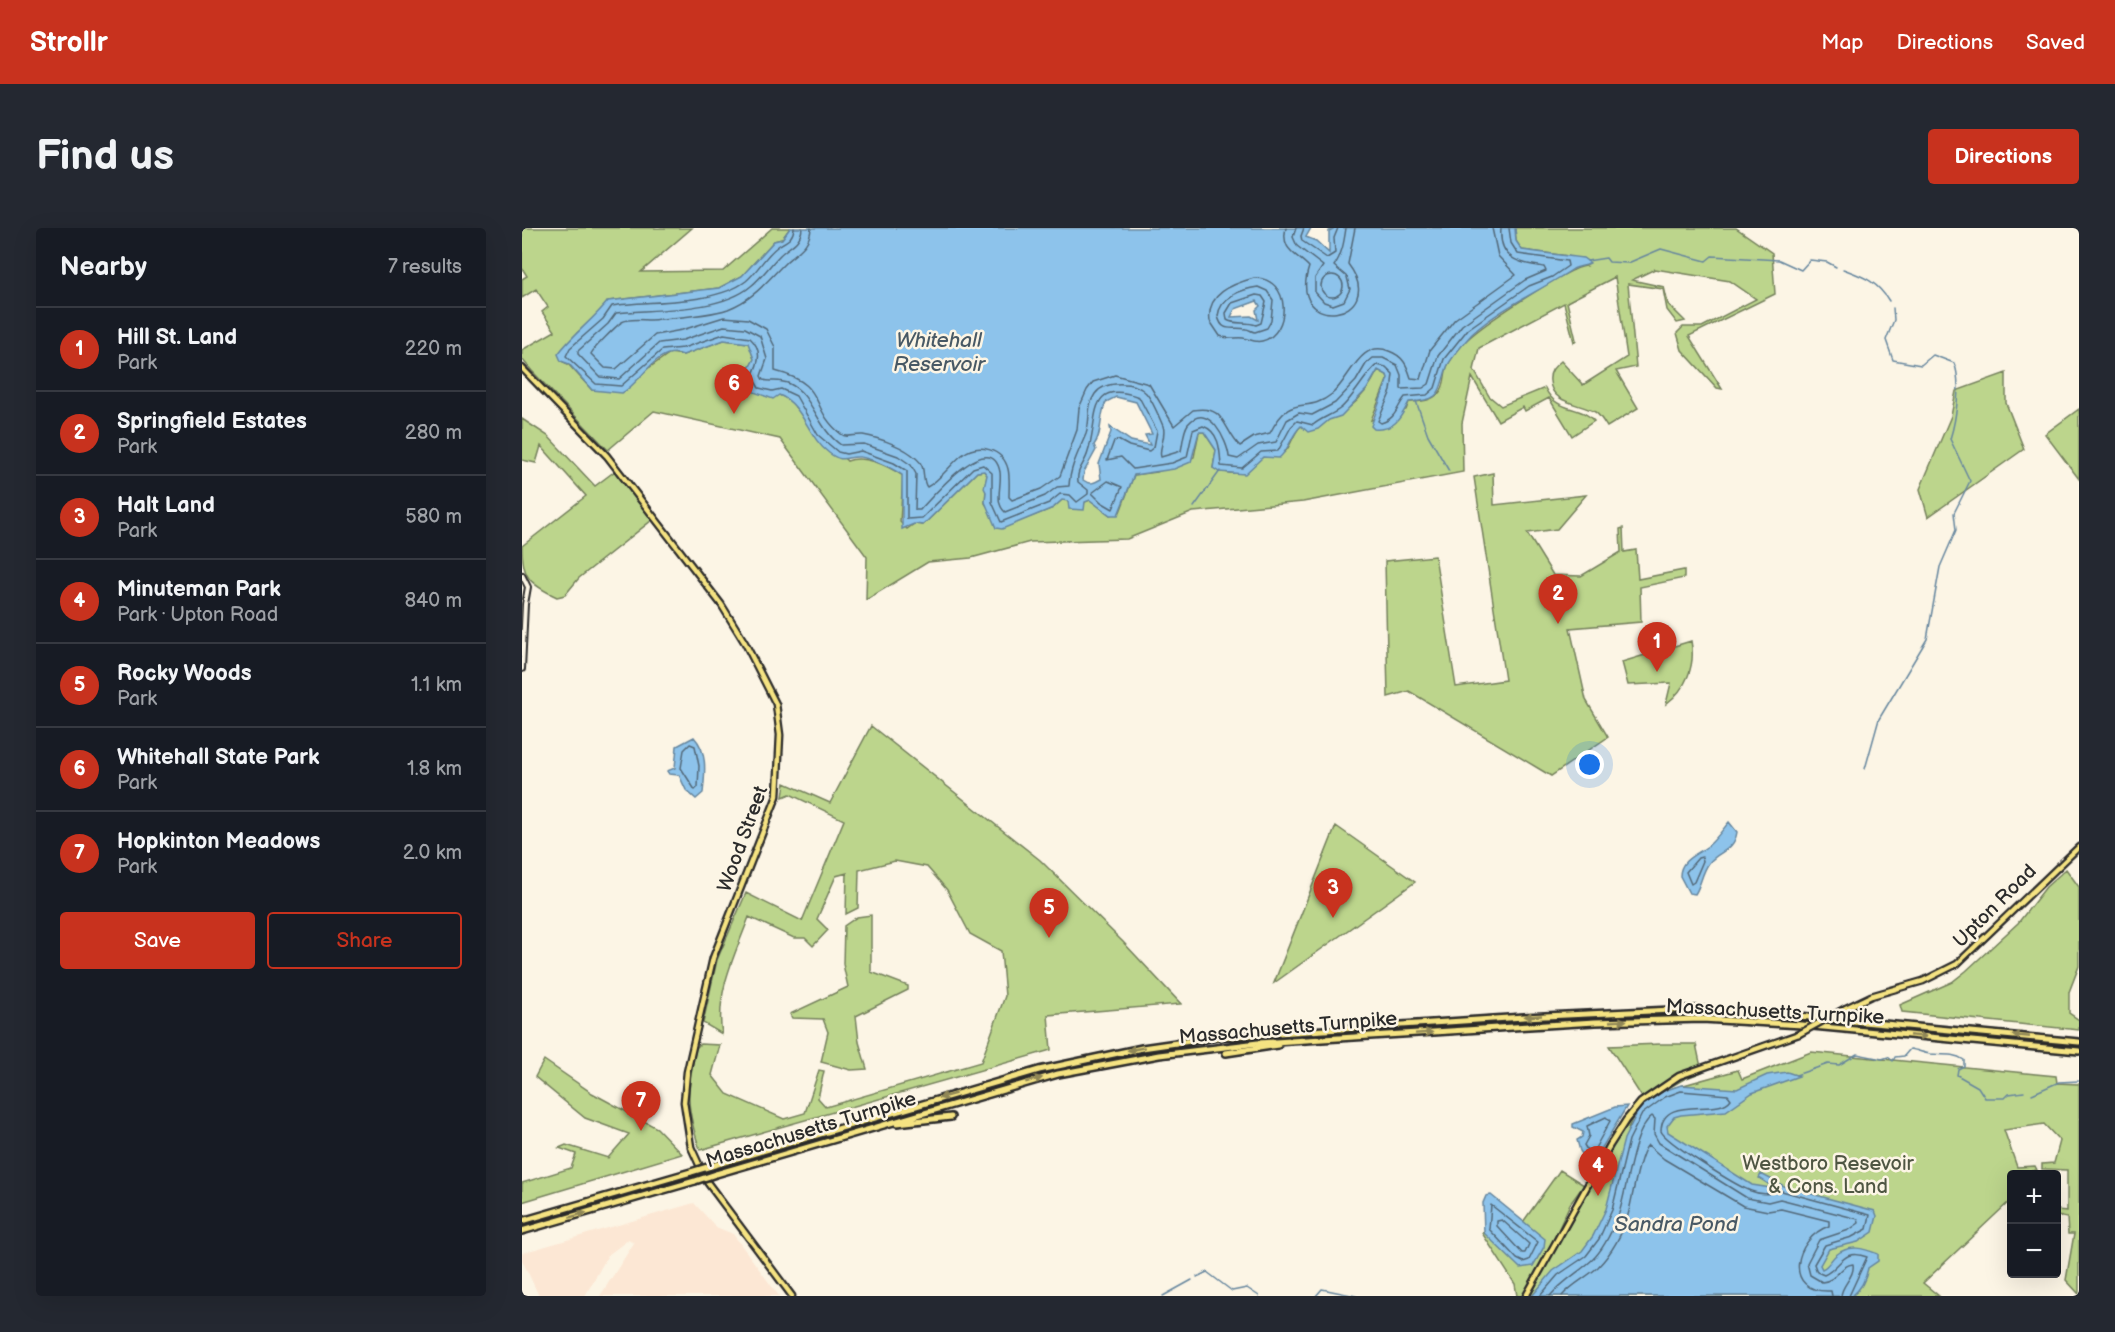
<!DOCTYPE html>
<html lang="en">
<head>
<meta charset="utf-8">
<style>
	body { margin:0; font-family:"Balsamiq Sans",sans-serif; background:#242831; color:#f1f3f6 }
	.controls { position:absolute; right:18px; bottom:18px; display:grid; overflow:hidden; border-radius:6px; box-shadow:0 6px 24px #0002 }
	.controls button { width:54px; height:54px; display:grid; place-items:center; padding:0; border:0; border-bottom:2px solid #363941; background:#171b24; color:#f1f3f6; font:30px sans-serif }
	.you { position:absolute; left:1068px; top:537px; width:21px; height:21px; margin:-15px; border:4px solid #fff; border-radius:50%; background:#1a73e8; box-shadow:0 0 0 9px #1a73e833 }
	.badge { display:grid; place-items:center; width:39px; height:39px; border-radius:50%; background:#c8321e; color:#fff; font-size:20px; font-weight:700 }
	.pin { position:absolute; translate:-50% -50px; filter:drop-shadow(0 2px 3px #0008) }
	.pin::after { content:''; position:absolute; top:32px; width:21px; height:18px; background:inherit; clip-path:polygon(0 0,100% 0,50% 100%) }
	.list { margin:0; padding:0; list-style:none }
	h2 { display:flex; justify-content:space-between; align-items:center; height:78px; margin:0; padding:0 24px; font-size:26px }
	h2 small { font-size:20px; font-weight:400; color:#9ea1a6 }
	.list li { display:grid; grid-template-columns:39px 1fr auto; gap:18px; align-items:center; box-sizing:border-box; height:84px; padding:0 24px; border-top:2px solid #363941 }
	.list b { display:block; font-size:22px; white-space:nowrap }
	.list p { margin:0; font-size:20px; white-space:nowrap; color:#9ea1a6 }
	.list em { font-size:20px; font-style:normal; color:#9ea1a6 }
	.actions { display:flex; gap:12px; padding:18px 24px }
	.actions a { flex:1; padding:14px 0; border:2px solid #c8321e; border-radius:6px; text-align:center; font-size:21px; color:#c8321e }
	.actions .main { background:#c8321e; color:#fff }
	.map { position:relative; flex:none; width:1557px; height:1068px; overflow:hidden; border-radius:6px }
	header { display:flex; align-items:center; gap:36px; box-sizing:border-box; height:84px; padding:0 30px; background:#c8321e; color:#fff }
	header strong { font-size:28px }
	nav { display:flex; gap:33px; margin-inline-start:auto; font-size:21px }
	.intro { display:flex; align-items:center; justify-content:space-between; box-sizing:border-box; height:144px; padding:0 36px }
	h1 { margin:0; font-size:42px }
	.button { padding:15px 27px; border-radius:6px; background:#c8321e; color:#fff; font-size:21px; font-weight:700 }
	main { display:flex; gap:36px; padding:0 36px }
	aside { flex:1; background:#171b24; border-radius:6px; box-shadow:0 6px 24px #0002 }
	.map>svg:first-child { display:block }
</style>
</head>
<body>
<header>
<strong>Strollr</strong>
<nav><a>Map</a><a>Directions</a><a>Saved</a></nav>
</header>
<div class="intro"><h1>Find us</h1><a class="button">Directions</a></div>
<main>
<aside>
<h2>Nearby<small>7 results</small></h2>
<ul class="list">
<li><span class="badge">1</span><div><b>Hill St. Land</b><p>Park</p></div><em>220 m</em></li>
<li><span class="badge">2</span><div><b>Springfield Estates</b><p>Park</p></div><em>280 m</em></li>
<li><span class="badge">3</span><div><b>Halt Land</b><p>Park</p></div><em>580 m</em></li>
<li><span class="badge">4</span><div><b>Minuteman Park</b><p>Park · Upton Road</p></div><em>840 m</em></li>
<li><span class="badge">5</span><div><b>Rocky Woods</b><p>Park</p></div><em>1.1 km</em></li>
<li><span class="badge">6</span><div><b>Whitehall State Park</b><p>Park</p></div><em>1.8 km</em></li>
<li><span class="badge">7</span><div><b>Hopkinton Meadows</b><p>Park</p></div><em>2.0 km</em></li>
</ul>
<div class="actions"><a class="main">Save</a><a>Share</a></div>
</aside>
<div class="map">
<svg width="1557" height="1068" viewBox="0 0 1557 1068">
	<rect width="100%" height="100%" fill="#fcf5e5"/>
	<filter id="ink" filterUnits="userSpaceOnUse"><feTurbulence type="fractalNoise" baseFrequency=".0167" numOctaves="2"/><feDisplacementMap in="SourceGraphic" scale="12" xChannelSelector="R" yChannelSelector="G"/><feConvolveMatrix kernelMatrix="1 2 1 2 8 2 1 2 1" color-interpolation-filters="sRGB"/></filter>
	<g filter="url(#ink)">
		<path fill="#fce7d4" d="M172 975 194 999 211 1006 257 1068H78L112 1015 106 1012 86 1027 63 1068H17L0 1032V1025Z"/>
		<path fill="#bcd58c" stroke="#74805c" stroke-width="1.5" d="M0 0H170L119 44 201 43 250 0H268L260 11 252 13 220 48 197 60 86 73 77 87 55 105 39 133 46 136 70 162 128 139 148 125 161 127 202 112 227 115 232 131 227 141 243 166 257 167 271 173 273 179 325 233C342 226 366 238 381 248L378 294 385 301 392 296 401 297 455 244 462 243 465 247 463 275 480 300 531 280 540 272 563 274 568 272 588 287 598 284 612 247 635 244 672 229 677 204H682L694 222 691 240C717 251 721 244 741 229 747 228 751 230 756 228 770 223 769 207 779 198L784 200C818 190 840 176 856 142L865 147 866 150 849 192 884 182 887 174C899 173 908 174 917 165 924 158 922 147 925 139 928 132 936 122 941 116 954 100 1047 39 1064 38L1046 28 1000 22 994 13 993 0H1214L1250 25 1253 66 1167 108 1200 161 1195 160 1160 122 1155 105 1161 99H1180L1234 71 1208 53 1133 41 1110 52 1142 59 1146 76 1163 93 1155 95 1145 82 1141 61 1106 56 1114 139 1094 143 1116 180 1085 199C1081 193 1078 187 1073 184 1058 175 1029 176 1028 153 1027 143 1032 139 1039 133L1061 157 1105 129 1093 49 1045 74 1054 112 1052 114 1042 75 957 120 952 142 967 168 979 178 1023 160C1035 186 1058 176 1072 193L1050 208 1027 170 1003 183 1001 179 976 193 950 149 940 195 941 244 781 274 671 284 605 311 508 314 449 330 406 334 344 372 345 329 258 211 132 183 86 222 10 143 0 131V122L33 103 20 84 26 79 14 61 0 70V51L5 48 0 40Z
			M1484 145V175L1502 221 1406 289 1398 261 1429 188 1434 163Z
			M1557 181V251L1523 206Z
			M0 191 26 208 73 258 93 243 130 292 57 350 43 367 35 369C7 356 0 349 0 318L64 268 19 218 14 235 0 232Z
			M971 245 972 277 1064 267 1035 301 1005 305 1031 347 1059 348 1099 324 1098 301 1101 300 1102 324 1114 322 1116 351 1162 342V350L1118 359 1119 394 1048 400 1064 472 1086 509 1029 548 887 463 866 469 863 333 913 328 934 459 983 452 952 249Z
			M1169 413C1174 438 1164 461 1144 476L1149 455 1106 457 1100 434Z
			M349 498 518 632 601 714 659 776 526 787 529 822 178 922C164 879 164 865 174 820L178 816 198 817 190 847 205 866 262 891 283 885 297 842 302 843 296 870 304 879 459 834 483 768 479 723 448 706 425 662 405 639 373 633 337 642 336 680 324 686 325 645 314 648 295 691 306 702 291 718 283 710H272L227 689C213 727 193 765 200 806L181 795 195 732 224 665 280 693 322 592 268 566 261 569 263 555 308 575Z
			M814 598 893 654 752 755Z
			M1544 641 1557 659V738L1547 764V785L1557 792V802L1380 784 1378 777 1430 754 1444 743 1496 695 1524 659Z
			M349 687V744L386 758V762L334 788 337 814 345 841 329 842 299 834 306 804 301 791 270 790 268 786 326 759 321 736 322 698 335 689Z
			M1139 816H1174L1180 844 1162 851 1123 874 1087 818Z
			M1289 824 1534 848 1535 855 1557 856V1066L1544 1052 1552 1006H1546L1545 990 1535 988V982L1545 983V942L1520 941V936L1532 935 1538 913 1522 896 1482 902 1495 939 1513 938 1515 942 1490 946 1489 972 1401 1055 1417 1068H995L993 1056 960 1005 1001 994 1038 942 1062 957 1048 976 1007 1066 1051 991 1094 913 1113 886 1106 900 1151 860 1216 842 1220 851Z
			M22 832 70 865 135 900 160 926 0 974V955L49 940 54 926 37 920 44 917 86 930 107 906 63 890 13 849Z"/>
		<path fill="#8dc3eb" stroke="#66869e" stroke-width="1.5" fill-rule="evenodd" d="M268 0H789L784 9 794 13 807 25V3L813 0H993L994 13 1000 22 1061 30 1068 35C1062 39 1056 38 1051 41 1018 63 980 79 950 106 945 111 927 133 925 139 916 166 920 172 887 174 879 189 873 203 852 201L849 198 866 150 865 147 856 142 845 161 819 188 807 192 796 201 786 204 779 198C769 207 768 221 757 230L741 229 723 246 697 244 691 240 694 222 682 204H677L669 234 652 241 612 247 596 287H588L568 272 563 274 562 282 547 281 546 273 540 272 531 280 480 301 474 300 463 274 464 264 462 260 465 247 462 243 455 244 401 297 392 296 380 301V247C370 240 351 231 338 229 324 228 322 236 307 225 286 210 281 176 257 167L251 171 232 164 223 148 232 131 226 115 202 112 161 127C135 117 120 154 100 165L70 162 47 136 39 133 36 126C51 106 71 92 86 73L197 60 220 48 252 13 260 11ZM735 73 738 78 734 82 736 92 729 88 709 89 713 81ZM594 169 614 174 630 206 623 207 628 217 609 213 588 199 589 204 577 236 579 251C572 255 568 257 561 252L562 244 574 222 572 217C581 205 577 188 584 174Z
			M172 509C186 524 183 545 181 565L174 571 164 562 157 547 147 546 145 543 153 540 155 518Z
			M1207 594 1215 604C1212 624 1197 622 1187 635 1180 644 1179 657 1173 666L1167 665 1158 648C1158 630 1177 626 1187 617 1195 610 1201 601 1207 594Z
			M1265 844 1277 848 1230 865 1204 883 1159 887 1152 889 1145 898 1146 904 1230 957 1249 960 1248 957 1237 950 1239 946 1264 959 1353 983 1355 988 1351 1004 1336 1014 1307 1021 1298 1037 1300 1041C1307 1038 1308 1032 1314 1027 1328 1016 1341 1020 1356 1026V1033L1346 1040C1344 1051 1339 1061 1330 1068H1010L1031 1043 1060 1023 1071 1008 1084 981 1102 911 1118 879 1139 864 1159 857 1215 861 1245 847Z
			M1105 878 1072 933 1066 934 1058 923 1055 912 1060 909 1061 904 1051 899V896L1093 879Z
			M969 967 1023 1011 1022 1019 1011 1038 998 1040 962 1005 961 975 964 968Z"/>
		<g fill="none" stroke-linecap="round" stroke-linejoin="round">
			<path stroke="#526878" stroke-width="1.5" d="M272 0C271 12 263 13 255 19 243 28 236 43 224 53 193 77 128 72 90 78L81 91 48 120 44 128 74 156 99 158 140 122 161 120 202 106 228 110C241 122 237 135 230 148L237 160 250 163 259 161 274 168 296 207 316 224 324 226 339 223 372 235 385 243V291L400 290 451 240 461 237 470 245V274L479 294 527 275 538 266 548 267 555 274 566 266V262L556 254C554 241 563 236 566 224 577 192 564 150 617 169L635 203 632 219 627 223 607 218 596 212 592 213 585 232 599 229 611 241 650 235 665 229 671 202 681 198C698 204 698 223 699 238L720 240 739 224 756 223 769 199 775 193 791 197C799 190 812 186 819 180 831 170 847 141 855 137L864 139 871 146 869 163 856 193 859 195C875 190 874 180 883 169L905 167 913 160 922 131 946 101 1007 58 1030 49 1046 38 1045 33 996 26 989 15 987 0
				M280 0C279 15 267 18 258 27 248 37 240 49 229 58 199 84 133 81 94 85L86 96 56 123V126L78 149 97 151 137 115 161 112 202 98 223 100 238 108 245 131 239 148 241 152C250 154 259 152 268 156 291 167 295 201 319 217L342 216 376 228 389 237 394 246 393 282H398C409 270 469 198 478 244 480 258 472 274 483 284L523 268 535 259 547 258C548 239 557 223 564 206 569 192 564 179 573 166 583 152 613 153 624 165 631 173 637 189 641 198 645 209 636 220 639 229L659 223C661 215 661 203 666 196 686 172 706 214 707 229L716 231 736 217 754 214 765 192 777 185 790 187 813 175 834 153 844 136 851 130H861L875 137 879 147V161L901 160 907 156 916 128 940 97 1003 52 1024 43 1022 39C998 35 976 32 979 0
				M289 0C288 19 274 24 263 35 244 54 232 71 206 81 186 88 149 90 128 92 120 92 107 90 100 94 96 96 70 122 69 126L83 140 94 141 133 107 160 102 202 89 226 91 244 101 253 119V143C307 157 285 178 319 206 325 211 333 206 341 207 358 210 383 219 395 231 405 239 399 252 405 259 418 252 428 237 440 227 456 214 481 221 486 241 488 249 487 261 487 269L490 272 519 261 538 248 555 202 557 180 565 162 571 154 593 147 627 156 652 198 671 182C704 176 701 202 718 218L732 209 748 205C770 162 783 188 810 166 828 151 838 111 867 123 881 128 885 137 889 150L899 151 908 122 933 91 994 47 976 28 970 0
				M764 0C758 22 775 26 787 39 764 109 869 92 826 36L833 0
				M774 0 771 9 775 18 801 38 793 50V64L802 74 811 77 822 73 828 61 825 49 812 38C820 27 822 14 824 0
				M782 0 779 8 780 13 805 30 813 25 812 10 816 0
				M799 58a11 11 0 1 1 22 0a11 11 0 1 1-22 0Z
				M732 50C770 49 769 106 740 113 732 115 728 111 721 110 713 109 707 112 698 108L688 93C684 66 710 56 732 50Z
				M736 59 745 63 751 72 749 93 745 100 733 104C730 104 727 101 724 101 711 98 700 106 696 88 698 69 720 61 736 59Z
				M734 67 740 68 744 74 739 95 734 97C725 93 713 97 705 92L704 85 710 75Z
				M586 253 600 259 591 281 579 274 570 265Z
				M168 516 173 518 177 538 176 559 173 562 159 540 162 522Z
				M1176 630 1180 629 1181 633 1172 654 1169 656 1164 644Z
				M1084 889 1088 893 1071 924 1067 925 1062 917 1067 908 1065 898Z
				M969 977 1016 1014 1007 1032 1001 1034 995 1031 967 1001Z
				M980 992 1007 1016 1003 1025H1000L975 998V993Z
				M1018 1068 1036 1047 1064 1028 1077 1011 1090 982 1107 912 1120 886 1143 869 1159 863 1206 867 1209 871C1196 890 1140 865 1139 903 1142 913 1216 959 1229 963 1239 967 1248 967 1256 962L1348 987 1345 1001 1330 1009 1303 1017 1292 1036 1295 1044 1302 1047C1319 1040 1320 1019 1345 1029L1327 1068
				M1028 1068C1042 1052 1056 1045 1070 1032 1082 1021 1090 1003 1096 988 1105 965 1110 902 1130 888L1133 891 1132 906 1137 915 1225 970 1246 974 1258 971 1336 991 1337 995 1327 1002 1297 1012 1285 1035 1288 1047 1300 1054C1315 1053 1318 1037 1331 1036 1333 1049 1320 1056 1319 1068
				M1040 1068C1050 1056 1064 1050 1076 1039 1089 1026 1101 1005 1106 987 1110 973 1117 925 1126 917L1142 931 1221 978 1246 983 1259 981 1307 993V998C1272 1010 1260 1066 1309 1063L1310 1068"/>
			<path stroke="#66869e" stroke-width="1.5" d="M1065 33 1084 30 1087 34 1106 35 1139 21 1184 33 1190 28 1257 32 1279 42 1288 32 1305 34 1314 39
				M1321 41C1342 49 1355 53 1367 73
				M894 173 906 207 927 243
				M672 279 698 243
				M1343 541 1357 491 1405 411 1418 339 1434 302 1432 285 1448 253 1428 211C1434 192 1440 153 1432 135L1411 127 1399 137 1371 132 1364 112 1372 92 1371 80
				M1274 847 1306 836 1317 837 1335 826 1360 831 1366 829 1371 833 1373 829 1382 828 1388 821C1395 822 1401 825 1408 826 1419 827 1432 825 1442 832V838L1436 841 1435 847 1456 859 1463 870H1483L1487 866 1502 864
				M1510 866 1537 854 1557 853
				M675 1049 685 1044 710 1063 725 1060 737 1068
				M641 1068 670 1052
				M794 1068 800 1061 834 1068"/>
			<g stroke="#2b2b2b" stroke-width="8">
				<path id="minor" d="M0 347 6 359 3 376 0 441"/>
			</g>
			<g stroke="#2b2b2b" stroke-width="9">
				<path id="major" d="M0 140 85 228 199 376 223 415 254 476 258 507 255 568 191 730 165 844 162 874 169 919 185 954 270 1068
					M1324 780 1349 768 1401 753 1435 736 1557 619
					M1004 1068 1088 917 1104 892 1119 874 1157 848 1277 806"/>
			</g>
			<g stroke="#2b2b2b" stroke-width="10">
				<path id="highway" d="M704 825 756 817
					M375 895 429 889
					M189 938 517 842 620 820 696 809 1002 789 1171 781 1255 786 1557 814
					M194 946 536 846 637 827 736 815 1073 794 1180 791 1280 797 1557 823
					M0 993 169 944
					M0 1003 173 953"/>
			</g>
			<use href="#minor" stroke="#fcf5e5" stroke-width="4"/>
			<use href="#major" stroke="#f5e382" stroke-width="4.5"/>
			<use href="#highway" stroke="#f5e382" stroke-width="5"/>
			<g stroke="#2b2b2b" stroke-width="9" stroke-linecap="butt">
				<path id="major-bridge" d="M1277 806 1324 780"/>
			</g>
			<g stroke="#2b2b2b" stroke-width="10" stroke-linecap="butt">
				<path id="highway-bridge" d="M169 944 189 938
					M173 953 194 946"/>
			</g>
			<use href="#major-bridge" stroke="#f5e382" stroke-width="4.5"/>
			<use href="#highway-bridge" stroke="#f5e382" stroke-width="5"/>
		</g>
		<defs><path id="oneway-solid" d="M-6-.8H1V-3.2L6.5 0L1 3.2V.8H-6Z" transform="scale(1.5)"/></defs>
		<g fill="#908756">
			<use href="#oneway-solid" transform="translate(1011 788) rotate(177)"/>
			<use href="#oneway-solid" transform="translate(1096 793) rotate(-3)"/>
			<use href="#oneway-solid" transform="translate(902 805) rotate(-4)"/>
			<use href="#oneway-solid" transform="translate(1396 808) rotate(5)"/>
			<use href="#oneway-solid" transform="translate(1499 808) rotate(-175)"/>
			<use href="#oneway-solid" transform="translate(614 821) rotate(170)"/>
			<use href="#oneway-solid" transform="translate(512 852) rotate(-15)"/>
			<use href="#oneway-solid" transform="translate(425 868) rotate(164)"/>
			<use href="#oneway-solid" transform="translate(56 987) rotate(-16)"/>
		</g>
	</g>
	<g text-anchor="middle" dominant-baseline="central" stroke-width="5" stroke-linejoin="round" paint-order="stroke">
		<g font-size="20" fill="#2b2b2b" stroke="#fcf5e5">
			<text transform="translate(221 611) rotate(-70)">Wood Street</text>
			<text transform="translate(1473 678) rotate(-45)">Upton Road</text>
			<text transform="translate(1253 784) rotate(3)">Massachusetts Turnpike</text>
			<text transform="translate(766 800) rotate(-5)">Massachusetts Turnpike</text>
			<text transform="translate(289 902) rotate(-17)">Massachusetts Turnpike</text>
		</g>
		<g font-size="20" fill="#4f5643" stroke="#fcf5e5">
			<text x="1306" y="936">Westboro Resevoir<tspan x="1306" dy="23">&amp; Cons. Land</tspan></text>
		</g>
		<g font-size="21" font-style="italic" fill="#485965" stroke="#fcf5e5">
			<text x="417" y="112">Whitehall<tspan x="417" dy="24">Reservoir</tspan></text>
			<text x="1154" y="996">Sandra Pond</text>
		</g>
	</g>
</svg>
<div class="controls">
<button>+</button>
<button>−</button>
</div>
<div class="you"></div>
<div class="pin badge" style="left:1135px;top:444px">1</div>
<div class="pin badge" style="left:1036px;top:396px">2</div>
<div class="pin badge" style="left:811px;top:690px">3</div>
<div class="pin badge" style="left:1076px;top:968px">4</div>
<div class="pin badge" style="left:527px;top:710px">5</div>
<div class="pin badge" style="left:212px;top:186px">6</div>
<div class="pin badge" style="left:119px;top:903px">7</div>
</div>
</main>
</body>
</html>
